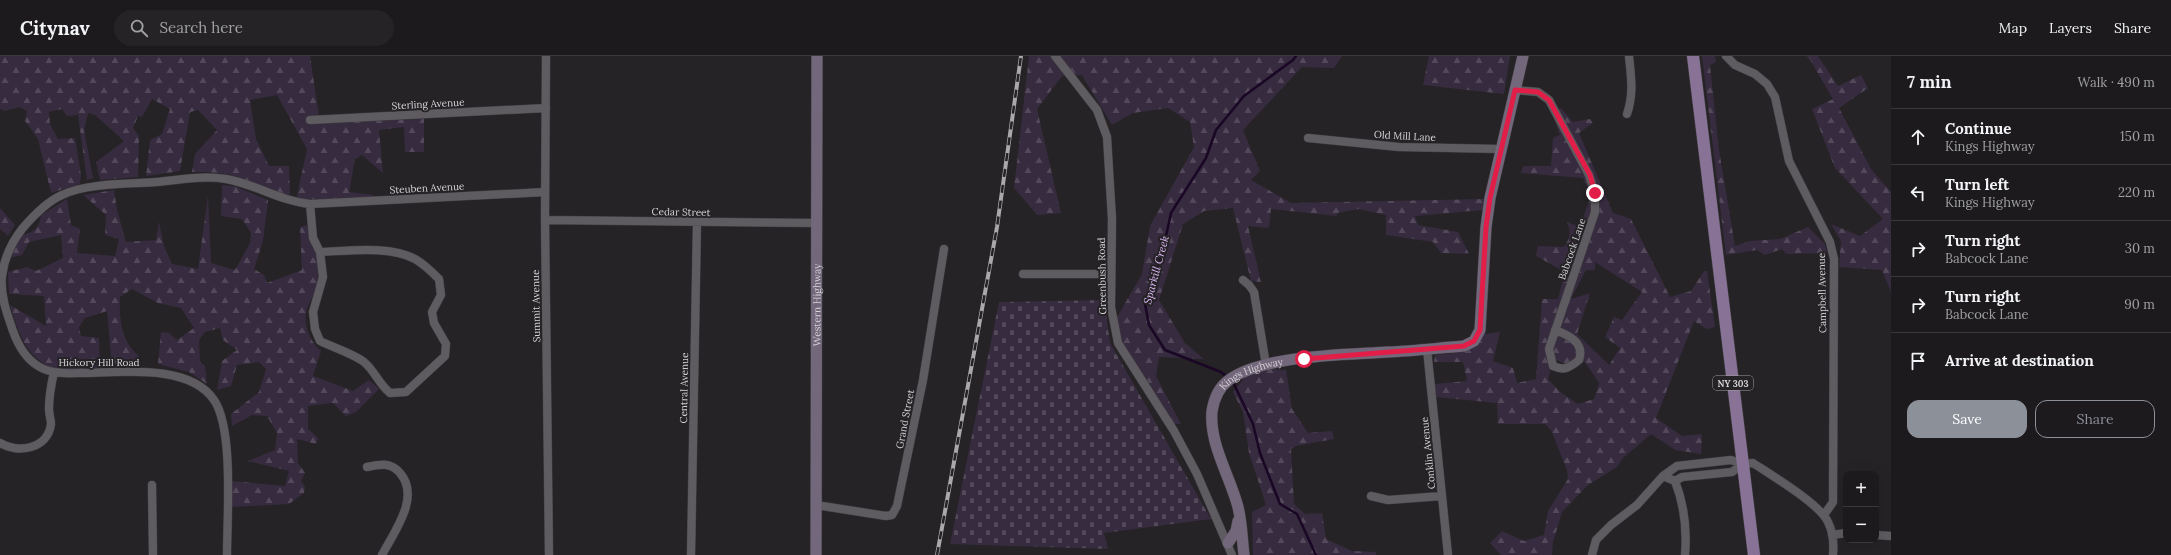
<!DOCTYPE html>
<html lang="en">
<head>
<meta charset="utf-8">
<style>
	body { margin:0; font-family:Lora,serif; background:#252325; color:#f1f3f6 }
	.controls { position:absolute; right:12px; bottom:12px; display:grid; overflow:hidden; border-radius:8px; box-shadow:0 4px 16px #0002 }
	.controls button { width:36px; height:36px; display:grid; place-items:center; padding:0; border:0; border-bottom:1px solid #3a383b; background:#1c1a1c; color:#f1f3f6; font:20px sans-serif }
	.stop { position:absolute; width:12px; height:12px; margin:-9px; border:3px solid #e11d48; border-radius:50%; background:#fff }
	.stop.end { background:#e11d48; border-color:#fff; box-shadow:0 1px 4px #0008 }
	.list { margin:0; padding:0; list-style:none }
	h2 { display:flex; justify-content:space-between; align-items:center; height:52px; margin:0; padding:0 16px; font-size:17px }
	h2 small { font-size:13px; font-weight:400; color:#a0a1a3 }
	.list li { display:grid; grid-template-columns:26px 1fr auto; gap:12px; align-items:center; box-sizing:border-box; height:56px; padding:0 16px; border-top:1px solid #3a383b }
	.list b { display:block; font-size:15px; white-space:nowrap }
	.list p { margin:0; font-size:13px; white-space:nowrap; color:#a0a1a3 }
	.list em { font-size:13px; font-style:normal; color:#a0a1a3 }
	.actions { display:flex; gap:8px; padding:12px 16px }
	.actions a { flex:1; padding:9px 0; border:1px solid #8c9099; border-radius:12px; text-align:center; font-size:14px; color:#8c9099 }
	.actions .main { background:#8c9099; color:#fff }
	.icon { flex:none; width:22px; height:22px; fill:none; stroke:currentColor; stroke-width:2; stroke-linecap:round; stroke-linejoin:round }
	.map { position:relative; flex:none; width:1891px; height:499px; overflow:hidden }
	header { display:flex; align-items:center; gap:24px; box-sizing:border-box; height:56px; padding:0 20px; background:#1c1a1c; border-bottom:1px solid #3a383b }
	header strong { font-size:19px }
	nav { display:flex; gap:22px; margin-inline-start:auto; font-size:14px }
	.search { width:280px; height:36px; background:#252325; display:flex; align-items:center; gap:10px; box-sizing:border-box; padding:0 14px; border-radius:22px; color:#a0a1a3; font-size:15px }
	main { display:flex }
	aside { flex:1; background:#1c1a1c }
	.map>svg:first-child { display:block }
</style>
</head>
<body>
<header>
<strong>Citynav</strong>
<div class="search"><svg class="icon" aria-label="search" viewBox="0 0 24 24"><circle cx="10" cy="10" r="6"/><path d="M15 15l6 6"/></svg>Search here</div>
<nav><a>Map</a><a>Layers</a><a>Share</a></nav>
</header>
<main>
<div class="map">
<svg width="1891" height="499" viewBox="0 0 1891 499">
	<defs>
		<pattern id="forest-firs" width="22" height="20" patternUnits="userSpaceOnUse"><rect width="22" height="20" fill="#372b3f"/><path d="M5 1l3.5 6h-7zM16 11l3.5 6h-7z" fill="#53495a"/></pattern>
		<pattern id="cemetery-stones" width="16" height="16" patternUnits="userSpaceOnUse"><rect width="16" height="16" fill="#372b3f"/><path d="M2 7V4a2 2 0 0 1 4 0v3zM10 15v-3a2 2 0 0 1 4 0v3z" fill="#53495a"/></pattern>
	</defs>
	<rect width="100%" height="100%" fill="#252326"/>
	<path fill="url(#forest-firs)" fill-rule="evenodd" d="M0 0H310L320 67 424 63V96H405L404 71 379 74 383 117 362 99 355 103 349 136 373 139 372 142 296 144 307 93 277 39 250 44 256 83 269 110H289L290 139C272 137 257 128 240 122 224 116 209 116 192 116L195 98 217 74 198 54 190 56 180 115 146 120 150 84 162 78 170 53 152 43 142 61 138 60 133 72 139 80 138 121 100 124 96 106 124 85 95 59 88 57 84 74 93 122 87 124 78 59 67 60 62 53 49 56 50 68 58 83 75 82 81 119 80 128 51 137 38 83 25 65 27 55 19 51 5 55 0 53Z
		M1029 0H1342L1334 12 1302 11 1243 74 1260 115 1251 124 1291 147 1484 143 1483 154 1415 160 1418 169 1458 176 1469 198 1441 197 1433 186 1386 179V159L1358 153 1337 157V160L1271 153 1269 172 1248 170 1261 226 1251 225 1233 152 1204 155 1183 168 1159 244 1185 287 1204 303 1159 301 1156 320 1181 368H1173L1123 287 1116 263 1142 218 1150 170 1194 91 1190 66 1168 52 1133 57 1112 69 1082 19 1062 20 1037 53 1061 157 1037 159 1014 132Z
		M1429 0H1510L1504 38 1423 29Z
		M1702 0H1715L1716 6 1710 9 1719 94 1735 190 1750 185 1780 183 1808 171 1825 188 1827 197 1786 198 1782 193 1765 199 1757 194 1726 199Z
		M1806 0H1818L1838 30 1861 19 1868 32 1839 52 1871 113 1891 136V236L1882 214 1839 211 1841 185 1831 168 1860 180 1883 163 1835 112 1812 53 1833 43 1809 2Z
		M1561 52 1573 66 1590 63 1593 67 1579 77 1613 157 1631 163 1670 241 1691 235 1704 215H1707L1715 271 1706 273 1694 265 1656 362 1682 380 1702 378 1701 398 1675 394 1651 378 1622 403 1617 411 1588 429 1562 456 1553 486 1552 499H1501L1490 487 1502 475 1524 485 1544 479 1548 455 1568 423 1567 414 1551 374 1545 368H1498L1497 347 1436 341 1434 328 1467 325 1463 306H1434L1435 299C1456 297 1474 298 1484 278L1500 276 1493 305 1513 312 1517 327 1536 323 1542 243H1558L1565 216 1536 200 1538 190 1564 191C1570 183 1571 176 1567 166L1580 171 1591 139 1583 122 1521 117 1523 110H1551L1553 82 1560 79 1552 57ZM1595 206 1642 236 1622 264 1614 261 1605 281 1620 292 1609 309 1577 278 1590 237 1571 243 1586 214H1595ZM1554 303 1565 308 1585 306 1599 327 1594 343 1578 348 1560 336 1548 323Z
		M222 129 234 130 268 144 263 185 254 213 264 219 267 227 302 214 300 171 307 169C313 187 319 202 318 221 318 233 311 242 307 253 302 267 310 286 321 295L313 320 353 335 369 324 379 333 356 356 346 360 333 347 308 350V373L318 382 316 388 297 383 298 407 305 417 301 425 305 431 304 437 289 448 232 451 231 425 285 430 289 415 248 405 275 394 277 377 267 360 252 359 232 370 231 358 259 336 266 313 259 306 237 309 231 330 217 334 222 305 237 294 223 284 220 272 205 276 199 284 200 306 205 310 207 328 189 316 158 308 161 276 169 277 177 284 194 272 181 252 158 247 132 233 120 241C119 262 121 286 139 300L135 309 112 310 107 255 85 262 79 271 81 280 99 282 100 312C89 312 77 314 66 314 30 313 18 277 10 249L46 270 44 240 9 238 8 216 27 211 36 215 63 202 61 179 29 186 22 199 10 202 22 179C35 176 39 172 41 159L67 143 71 169 80 173 77 197 115 200 119 183 105 179 106 159 83 139 114 134 117 154 126 186 156 184 159 166 164 190 172 208 198 213 208 139 211 207 235 214 250 187 251 177 242 163 221 160Z
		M0 152 15 169 8 180 0 173Z
		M1269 313 1286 314 1292 353 1308 377 1332 375 1334 383 1296 390 1291 393 1294 448 1305 458 1322 457 1326 483 1352 495 1376 496V499H1253L1252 456 1266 449 1249 397 1243 356 1233 336 1246 320Z"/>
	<path fill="url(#cemetery-stones)" d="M1104 244 1110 287 1211 463 1104 477 1108 493 950 488 999 246Z"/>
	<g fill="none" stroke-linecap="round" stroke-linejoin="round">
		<path stroke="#1a0725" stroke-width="2.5" d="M1228 322 1221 316 1165 294 1149 269 1145 248 1163 194 1171 157 1206 102 1216 74 1244 40 1293 4 1296 0
			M1233 326 1253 368 1260 397 1280 448 1297 458 1316 499"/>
		<g stroke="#424043" stroke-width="9">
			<path id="street" d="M546 0 545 164 549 499
				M1055 0 1097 54 1107 81 1112 163 1111 251 1118 287 1174 375 1197 418 1232 499
				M1726 0 1735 9 1755 18 1767 28 1775 41 1789 105 1830 186 1834 203 1833 446 1824 459
				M1515 34 1538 36 1549 44 1589 119 1595 137V156L1549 293 1553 310C1564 315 1569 312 1579 304 1585 287 1569 279 1555 274
				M1627 58C1634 38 1631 20 1629 0
				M310 64 546 52
				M1308 82 1399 91 1500 93
				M310 148 313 182 320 196 323 221 313 256 315 273 320 285C332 291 354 298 364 306 375 315 378 327 390 337L406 336 445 300 446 288 434 267 432 256 441 239 439 223C432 216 424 208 415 203 390 189 348 195 320 196
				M545 164 817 167
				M1023 218H1111
				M1243 224 1249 229 1254 236 1266 309
				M1427 293 1448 499
				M0 387C18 398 48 393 51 368 51 364 49 358 49 353 49 340 51 329 54 316
				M367 411C380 408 391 406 400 417 421 441 394 476 382 499
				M1663 420 1675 425C1684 448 1687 475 1685 499
				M1675 425 1682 421 1732 416 1743 408
				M152 429 153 499
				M1371 440 1388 444 1442 440
				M816 449 886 460 892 459 897 450 923 324 944 193
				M1832 479 1846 477
				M1876 479 1891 480
				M227 499C227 462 234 373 214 344 190 308 123 316 85 317 70 317 52 319 38 310 25 302 18 289 13 275 7 258 0 239 2 220 4 203 12 186 22 173 33 160 46 146 62 139 87 127 129 128 157 126 179 124 204 119 226 123 255 128 280 145 310 148L545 136
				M691 499 697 166
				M1592 499 1596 484 1611 469 1637 449 1663 420 1677 410 1731 404 1743 408 1753 407C1771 419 1820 448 1828 466 1833 476 1834 488 1833 499"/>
		</g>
		<g stroke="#424043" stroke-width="12">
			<g id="secondary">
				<path d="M1228 487 1236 475 1238 465"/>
				<path id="s1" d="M816 499 817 0"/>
				<path id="s2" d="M1244 499C1242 483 1242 467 1238 451 1230 420 1209 388 1212 355 1214 343 1219 331 1229 324 1262 299 1346 299 1388 296 1413 295 1438 292 1464 290L1474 285 1480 274 1486 171 1490 142 1523 0"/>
			</g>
		</g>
		<g stroke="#424043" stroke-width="13">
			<path id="primary" d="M1693 0 1754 499"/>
		</g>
		<use href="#street" stroke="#5e5c60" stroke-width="8"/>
		<use href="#secondary" stroke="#73677b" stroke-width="11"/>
		<use href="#primary" stroke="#887397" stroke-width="12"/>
		<g stroke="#a9a8ab" stroke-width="4">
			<path id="rail" d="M937 499 997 171 1021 0"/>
		</g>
		<use href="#rail" stroke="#252326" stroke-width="2.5" stroke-dasharray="8" stroke-linecap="butt"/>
	</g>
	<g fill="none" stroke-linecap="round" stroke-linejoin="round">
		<path stroke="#e11d48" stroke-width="5" d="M1304 303 1464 290 1474 285 1480 274 1486 171 1490 142 1515 34 1538 36 1549 44 1590 119 1595 137"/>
	</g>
	<g text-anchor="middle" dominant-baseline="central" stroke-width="4" stroke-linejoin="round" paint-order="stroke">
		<rect fill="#252326" stroke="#a09fa2" stroke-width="1" x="1713" y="320" width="40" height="14" rx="3"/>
		<g font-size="9" font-weight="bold" fill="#d5d4d7">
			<text x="1733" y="327">NY 303</text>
		</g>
		<g font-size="10" fill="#d5d4d7" stroke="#252326">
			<text transform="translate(428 48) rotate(-3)">Sterling Avenue</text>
			<text transform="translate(1405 80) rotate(3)">Old Mill Lane</text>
			<text transform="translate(427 132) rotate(-3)">Steuben Avenue</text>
			<text transform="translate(681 156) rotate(1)">Cedar Street</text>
			<text transform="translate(1572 193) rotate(-71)">Babcock Lane</text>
			<text transform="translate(1102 220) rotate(-91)">Greenbush Road</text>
			<text transform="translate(1822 237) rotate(-91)">Campbell Avenue</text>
			<text transform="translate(536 250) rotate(-91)">Summit Avenue</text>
			<text stroke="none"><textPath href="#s1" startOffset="250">Western Highway</textPath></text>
			<text x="99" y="306">Hickory Hill Road</text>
			<text stroke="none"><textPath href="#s2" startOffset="208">Kings Highway</textPath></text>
			<text transform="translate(684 332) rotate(-89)">Central Avenue</text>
			<text transform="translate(905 363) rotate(-79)">Grand Street</text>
			<text transform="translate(1428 397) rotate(-96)">Conklin Avenue</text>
		</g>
		<g font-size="11" font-style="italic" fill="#dcb7f5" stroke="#252326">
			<text transform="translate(1156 214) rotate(-75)">Sparkill Creek</text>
		</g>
	</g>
</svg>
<div class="controls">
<button>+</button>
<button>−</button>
</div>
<div class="stop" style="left:1304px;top:303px"></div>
<div class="stop end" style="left:1595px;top:137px"></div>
</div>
<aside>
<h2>7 min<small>Walk · 490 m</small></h2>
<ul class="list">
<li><svg class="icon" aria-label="ahead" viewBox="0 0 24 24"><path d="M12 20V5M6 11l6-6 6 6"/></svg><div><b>Continue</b><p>Kings Highway</p></div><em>150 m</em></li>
<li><svg class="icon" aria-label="left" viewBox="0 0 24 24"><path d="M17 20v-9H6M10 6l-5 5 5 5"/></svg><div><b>Turn left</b><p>Kings Highway</p></div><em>220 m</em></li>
<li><svg class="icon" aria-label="right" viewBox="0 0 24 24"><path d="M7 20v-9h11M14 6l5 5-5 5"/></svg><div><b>Turn right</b><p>Babcock Lane</p></div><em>30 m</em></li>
<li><svg class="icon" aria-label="right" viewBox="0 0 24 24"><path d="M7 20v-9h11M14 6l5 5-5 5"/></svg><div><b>Turn right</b><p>Babcock Lane</p></div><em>90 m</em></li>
<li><svg class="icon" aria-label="arrive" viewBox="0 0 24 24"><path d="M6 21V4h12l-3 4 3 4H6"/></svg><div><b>Arrive at destination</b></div></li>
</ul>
<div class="actions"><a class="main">Save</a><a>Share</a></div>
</aside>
</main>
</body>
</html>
